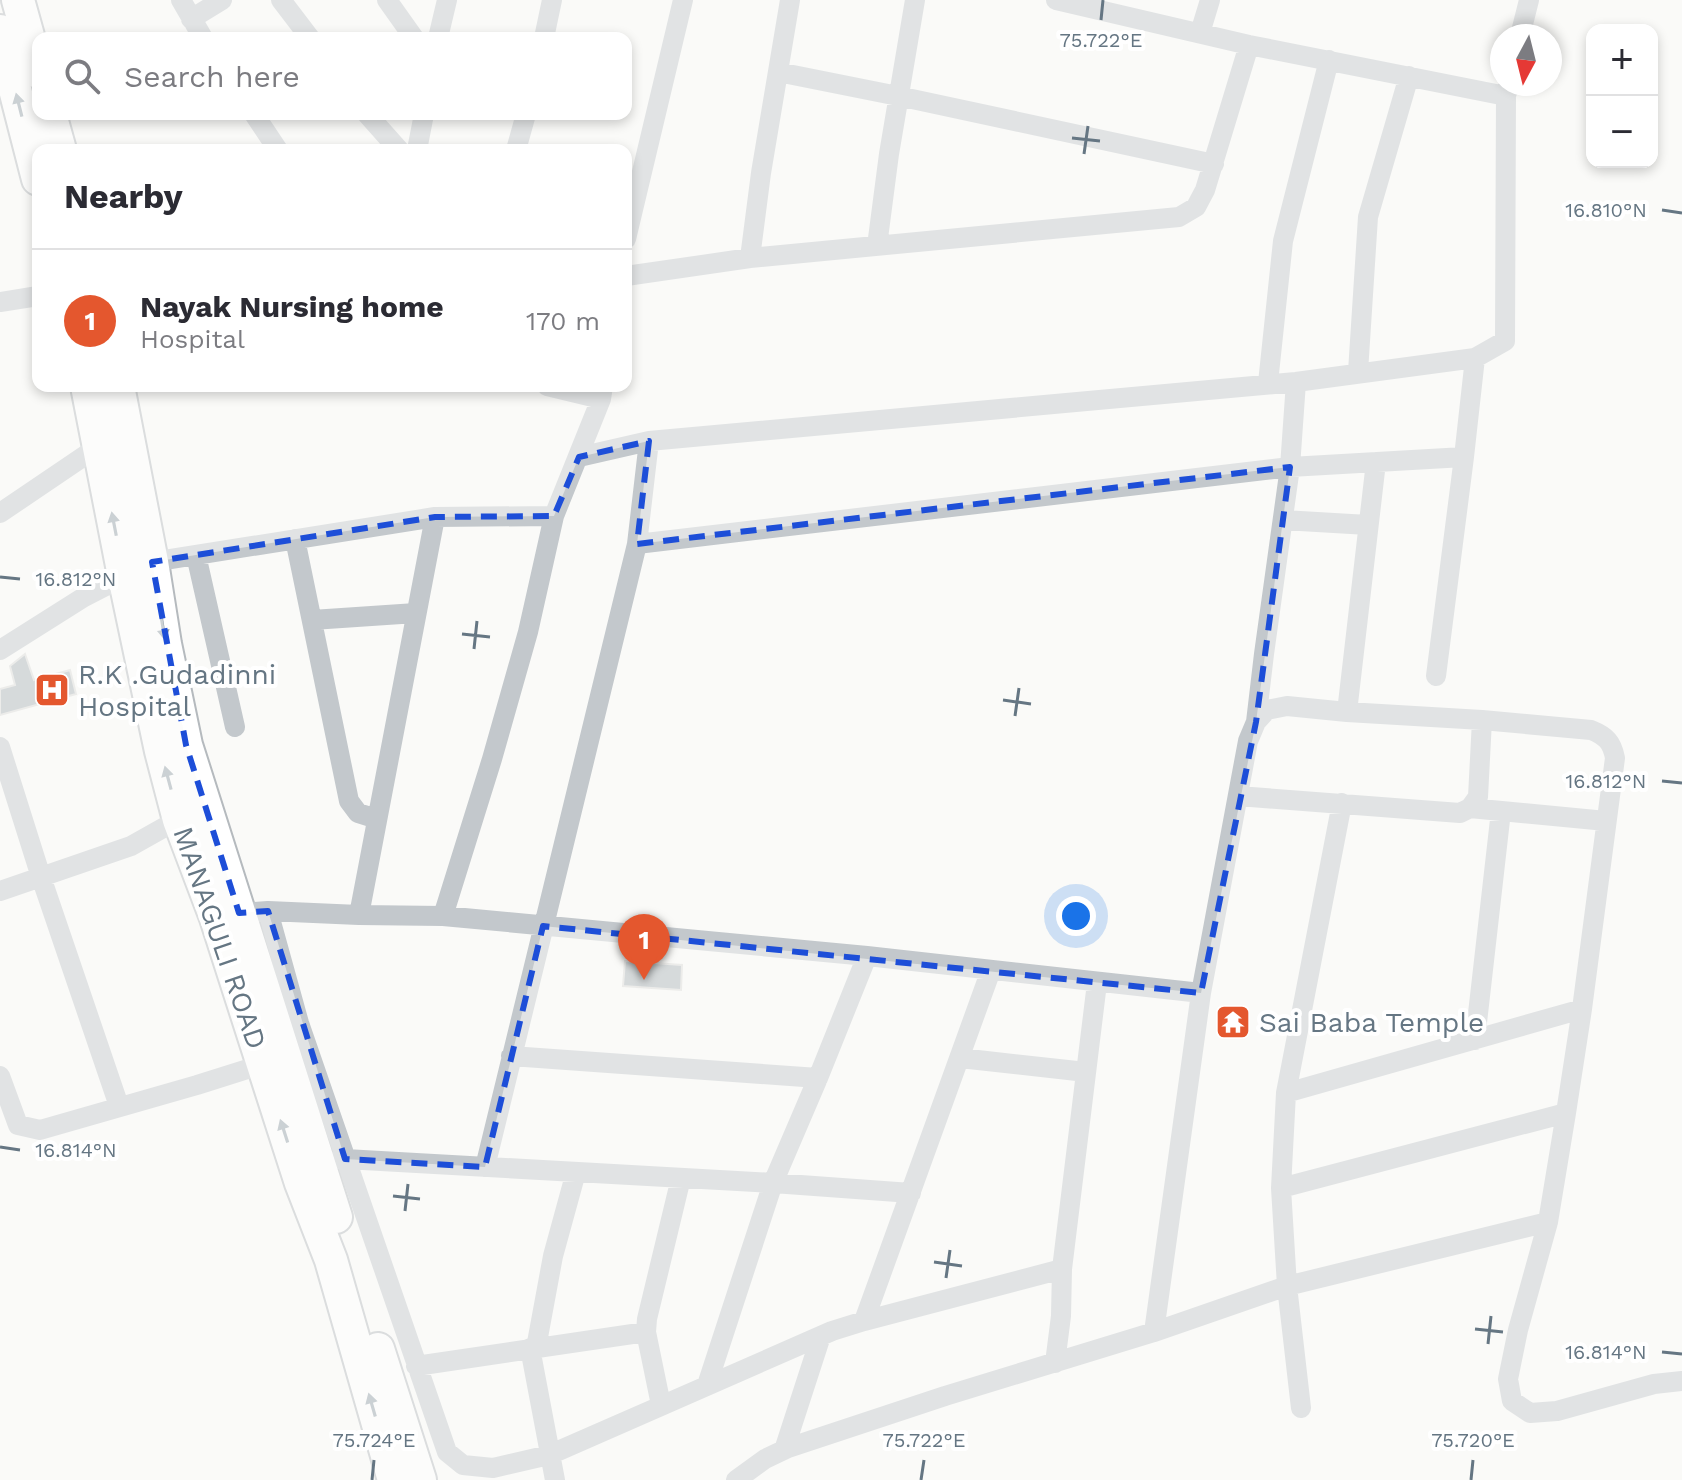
<!DOCTYPE html>
<html lang="en">
<head>
<meta charset="utf-8">
<style>
	body { margin:0; font-family:"Work Sans",sans-serif; background:#f2f2f3; color:#2b2b33 }
	.controls { position:absolute; right:24px; top:24px; display:grid; overflow:hidden; border-radius:16px; box-shadow:0 4px 12px #0003 }
	.controls button { width:72px; height:72px; display:grid; place-items:center; padding:0; border:0; border-bottom:2px solid #e1e1e2; background:#fff; color:#2b2b33; font:40px sans-serif }
	.compass { position:absolute; left:1490px; top:24px; width:72px; height:72px; border-radius:50%; background:#fff; box-shadow:0 4px 12px #0003; rotate:187deg }
	.you { position:absolute; left:1076px; top:916px; width:28px; height:28px; margin:-20px; border:6px solid #fff; border-radius:50%; background:#1a73e8; box-shadow:0 0 0 12px #1a73e833 }
	.badge { display:grid; place-items:center; width:52px; height:52px; border-radius:50%; background:#e4572e; color:#fff; font-size:26px; font-weight:700 }
	.pin { position:absolute; translate:-50% -66px; filter:drop-shadow(0 2px 4px #0008) }
	.pin::after { content:''; position:absolute; top:42px; width:28px; height:24px; background:inherit; clip-path:polygon(0 0,100% 0,50% 100%) }
	.list { margin:0; padding:0; list-style:none }
	h2 { display:flex; justify-content:space-between; align-items:center; height:104px; margin:0; padding:0 32px; font-size:34px }
	h2 small { font-size:26px; font-weight:400; color:#7c7c81 }
	.list li { display:grid; grid-template-columns:52px 1fr auto; gap:24px; align-items:center; box-sizing:border-box; height:144px; padding:0 32px; border-top:2px solid #e1e1e2 }
	.list b { display:block; font-size:30px; white-space:nowrap }
	.list p { margin:0; font-size:26px; white-space:nowrap; color:#7c7c81 }
	.list em { font-size:26px; font-style:normal; color:#7c7c81 }
	.icon { flex:none; width:44px; height:44px; fill:none; stroke:currentColor; stroke-width:2; stroke-linecap:round; stroke-linejoin:round }
	.map { position:relative; flex:none; width:1682px; height:1480px; overflow:hidden }
	.search { position:absolute; background:#fff; box-shadow:0 4px 12px #0003; left:32px; top:32px; width:600px; height:88px; display:flex; align-items:center; gap:20px; box-sizing:border-box; padding:0 28px; border-radius:16px; color:#7c7c81; font-size:30px }
	.panel { position:absolute; background:#fff; box-shadow:0 4px 12px #0003; left:32px; top:144px; width:600px; height:248px; border-radius:16px }
	.map>svg:first-child { display:block }
</style>
</head>
<body>
<div class="map">
<svg width="1682" height="1480" viewBox="0 0 1682 1480">
	<rect width="100%" height="100%" fill="#fafaf8"/>
	<path fill="#aab3b9" stroke="#dcdcda" stroke-width="2" d="M25 654 34 680 70 670 76 694 0 715V689L15 685 10 666Z
		M625 961 682 965 681 990 623 986Z"/>
	<g fill="none" stroke-linecap="round" stroke-linejoin="round">
		<g stroke="#b5babe" stroke-width="36">
			<path id="primary" d="M18 0 38 72
				M0 31 38 179
				M50 114 60 150
				M87 386 124 576 161 751 179 820 216 918 301 1183 331 1260 394 1480
				M118 386 152 562 165 644 186 745 336 1217
				M378 1349 420 1480"/>
		</g>
		<path stroke="#c3c8cc" stroke-width="20" d="M181 0 203 38
			M281 0 310 38
			M387 0 414 38
			M1056 0 1249 45 1506 96
			M191 19 222 0
			M1200 33 1210 0
			M1520 36 1529 0
			M438 38 447 0
			M544 38 552 0
			M778 72 898 96 1214 164
			M254 114 278 150
			M367 114 399 150
			M417 150 424 114
			M516 150 526 114
			M626 239 683 0
			M877 246 889 154 915 0
			M750 258 761 173 790 0
			M626 276 750 258 1179 217 1196 207 1205 190 1249 45
			M0 302 38 296
			M1358 372 1368 217 1409 76
			M1268 383 1283 241 1329 60
			M547 386 601 399
			M579 457 649 441 1296 382 1475 358 1505 341 1506 96 1509 84
			M0 513 99 446
			M1283 520 1368 525
			M295 539 349 801 358 813 377 819
			M637 544 1290 467 1296 382
			M196 555 235 727
			M312 620 416 613
			M0 650 84 597 152 562 435 517 554 516
			M1436 676 1464 457 1475 358
			M1347 712 1376 462
			M1256 722 1264 654 1290 467 1464 457
			M0 747 41 877 119 1106
			M1238 796 1460 813 1470 808 1478 797 1482 720
			M1470 808 1606 821
			M0 891 131 846 188 814
			M268 911 299 1023 447 1452 463 1465 493 1468 549 1455 832 1331 864 1321 1062 1269
			M231 914 268 911 359 915 443 916 867 956 1201 993 1154 1332 1287 1286 1548 1222
			M359 915 435 517
			M443 916 492 759 528 632 554 516 601 399 603 386
			M1201 993 1248 741 1256 722 1267 710 1287 706 1347 712 1482 720 1591 730C1606 736 1612 742 1615 758L1582 1009 1566 1113 1548 1222 1518 1330 1508 1379 1512 1401 1530 1413 1557 1411 1654 1384 1682 1381
			M1475 1040 1501 811
			M511 1056 818 1078
			M960 1058 1086 1072
			M0 1076 18 1125 40 1130 197 1085 273 1061
			M1286 1093 1582 1009
			M339 1159 344 1156 345 1159 773 1183 911 1193
			M485 1167 637 544 649 441
			M1281 1188 1566 1113
			M864 1321 991 970
			M530 1348 555 1480
			M536 1348 553 1256 576 1172
			M1055 1363 1061 1316 1062 1269 1097 983
			M416 1366 646 1332
			M707 1385 773 1183 818 1078 867 956
			M661 1405 646 1332 647 1319 681 1178
			M1301 1408 1287 1286 1281 1188 1286 1093 1342 803
			M784 1450 821 1336
			M736 1480 765 1459 788 1448 945 1396 1154 1332"/>
		<use href="#primary" stroke="#fff" stroke-width="32"/>
	</g>
	<defs><path id="oneway-solid" d="M-6-.8H1V-3.2L6.5 0L1 3.2V.8H-6Z" transform="scale(2)"/></defs>
	<g fill="#939fa8">
		<use href="#oneway-solid" transform="translate(19 105) rotate(-104)"/>
		<use href="#oneway-solid" transform="translate(114 524) rotate(-101)"/>
		<use href="#oneway-solid" transform="translate(163 628) rotate(81)"/>
		<use href="#oneway-solid" transform="translate(168 778) rotate(-105)"/>
		<use href="#oneway-solid" transform="translate(284 1131) rotate(-108)"/>
		<use href="#oneway-solid" transform="translate(372 1405) rotate(-106)"/>
	</g>
	<path d="M0 0H1682V1480H0ZM649 441 637 544 1290 467 1256 722 1201 993 543 926 485 1167 345 1159 268 911 239 913 186 745 152 562 435 517 554 516 579 457Z" fill="#fafaf8" fill-opacity=".55" fill-rule="evenodd"/>
	<path fill="none" stroke="#1d4ed8" stroke-width="6" stroke-dasharray="16 10" stroke-linejoin="round" d="M649 441 637 544 1290 467 1256 722 1201 993 543 926 485 1167 345 1159 268 911 239 913 186 745 152 562 435 517 554 516 579 457Z"/>
	<path fill="none" stroke="#657683" stroke-width="3" d="M1101 20 1103 0M1072 138 1100 141M1084 154 1088 126M1662 210 1682 213M0 577 20 579M462 634 490 637M474 649 477 621M1003 700 1031 704M1015 716 1019 688M1662 781 1682 783M0 1147 20 1150M393 1196 420 1199M405 1211 408 1184M934 1262 962 1266M946 1278 950 1250M1475 1329 1503 1332M1488 1344 1491 1316M1662 1352 1682 1354M372 1480 374 1460M921 1480 924 1460M1471 1480 1473 1460"/>
	<defs>
		<g id="hospital-square" transform="scale(1.8)"><rect x="-9" y="-9" width="18" height="18" rx="4" fill="#e4572e" stroke="#fff"/><path d="M-5-5h3v3.5h4V-5h3V5h-3V1.5h-4V5h-3Z" fill="#fff"/></g>
		<g id="temple-square" transform="scale(1.8)"><rect x="-9" y="-9" width="18" height="18" rx="4" fill="#e4572e" stroke="#fff"/><path d="M0-6L5-2H3V0L6.5 2.5H4V6H1.5V3h-3V6H-4V2.5H-6.5L-3 0V-2H-5Z" fill="#fff"/></g>
	</defs>
	<g fill-rule="evenodd">
		<use href="#hospital-square" x="52" y="690"/>
		<use href="#temple-square" x="1233" y="1022"/>
	</g>
	<g text-anchor="middle" dominant-baseline="central" stroke-width="8" stroke-linejoin="round" paint-order="stroke">
		<g font-size="28" fill="#657683" stroke="#fff" text-anchor="start">
			<text x="78" y="674">R.K .Gudadinni<tspan x="78" dy="32">Hospital</tspan></text>
			<text x="1259" y="1022">Sai Baba Temple</text>
		</g>
		<g font-size="28" fill="#657683" stroke="#fff">
			<text transform="translate(220 938) rotate(71)">MANAGULI ROAD</text>
		</g>
	</g>
	<g font-size="20" text-anchor="middle" fill="#657683" stroke="#fff" stroke-width="8" stroke-linejoin="round" paint-order="stroke">
		<text x="1101" y="47">75.722°E</text>
		<text x="1606" y="217">16.810°N</text>
		<text x="76" y="586">16.812°N</text>
		<text x="1606" y="788">16.812°N</text>
		<text x="76" y="1157">16.814°N</text>
		<text x="1606" y="1359">16.814°N</text>
		<text x="374" y="1447">75.724°E</text>
		<text x="924" y="1447">75.722°E</text>
		<text x="1473" y="1447">75.720°E</text>
	</g>
</svg>
<div class="controls">
<button>+</button>
<button>−</button>
</div>
<svg class="compass" viewBox="-18 -18 36 36"><path d="M0-13l5 13h-10z" fill="#e53935"/><path d="M0 13l5-13h-10z" fill="#7c7c81"/></svg>
<div class="you"></div>
<div class="pin badge" style="left:644px;top:980px">1</div>
<div class="search"><svg class="icon" aria-label="search" viewBox="0 0 24 24"><circle cx="10" cy="10" r="6"/><path d="M15 15l6 6"/></svg>Search here</div>
<section class="panel">
<h2>Nearby<small></small></h2>
<ul class="list">
<li><span class="badge">1</span><div><b>Nayak Nursing home</b><p>Hospital</p></div><em>170 m</em></li>
</ul>
</section>
</div>
</body>
</html>
